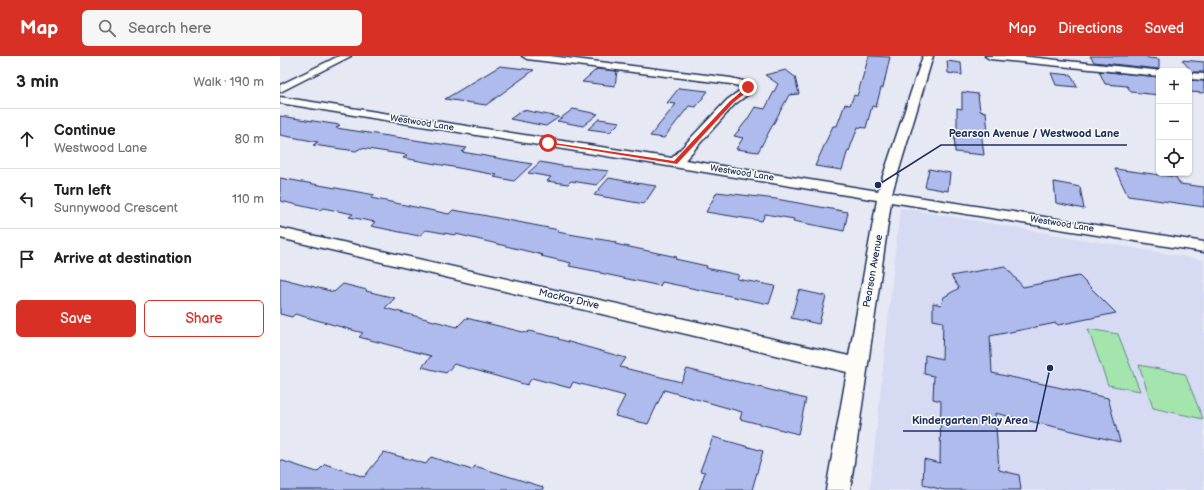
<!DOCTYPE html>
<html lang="en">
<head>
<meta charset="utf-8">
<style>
	body { margin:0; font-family:"Balsamiq Sans",sans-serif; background:#f6f6f6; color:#202124 }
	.controls { position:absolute; right:12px; top:12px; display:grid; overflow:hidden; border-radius:6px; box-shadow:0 1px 3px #0004 }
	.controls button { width:36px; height:36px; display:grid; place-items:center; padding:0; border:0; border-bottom:1px solid #e0e0e0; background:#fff; color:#202124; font:20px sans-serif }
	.stop { position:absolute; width:12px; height:12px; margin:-9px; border:3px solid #d93025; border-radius:50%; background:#fff }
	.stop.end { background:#d93025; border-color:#fff; box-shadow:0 1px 4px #0008 }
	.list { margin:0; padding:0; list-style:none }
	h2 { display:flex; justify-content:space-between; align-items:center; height:52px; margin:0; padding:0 16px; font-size:17px }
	h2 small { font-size:13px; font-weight:400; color:#757577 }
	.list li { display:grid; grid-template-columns:26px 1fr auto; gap:12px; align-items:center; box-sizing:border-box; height:60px; padding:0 16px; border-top:1px solid #e0e0e0 }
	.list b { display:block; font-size:15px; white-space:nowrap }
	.list p { margin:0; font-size:13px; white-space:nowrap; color:#757577 }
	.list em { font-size:13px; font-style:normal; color:#757577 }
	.actions { display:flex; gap:8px; padding:12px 16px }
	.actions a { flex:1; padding:9px 0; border:1px solid #d93025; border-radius:6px; text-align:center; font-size:14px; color:#d93025 }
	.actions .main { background:#d93025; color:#fff }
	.icon { flex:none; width:22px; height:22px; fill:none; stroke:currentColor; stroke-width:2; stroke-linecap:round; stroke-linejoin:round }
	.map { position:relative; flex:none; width:924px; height:434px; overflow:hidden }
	header { display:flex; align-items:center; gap:24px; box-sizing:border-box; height:56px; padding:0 20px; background:#d93025; color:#fff }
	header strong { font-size:19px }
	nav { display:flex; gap:22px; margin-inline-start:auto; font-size:14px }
	.search { width:280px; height:36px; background:#f6f6f6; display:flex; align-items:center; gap:10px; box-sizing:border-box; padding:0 14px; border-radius:6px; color:#757577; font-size:15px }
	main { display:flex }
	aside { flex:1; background:#fff }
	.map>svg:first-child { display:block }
</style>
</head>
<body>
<header>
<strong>Map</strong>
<div class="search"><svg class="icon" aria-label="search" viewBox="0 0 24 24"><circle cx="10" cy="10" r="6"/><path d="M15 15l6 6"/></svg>Search here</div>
<nav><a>Map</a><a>Directions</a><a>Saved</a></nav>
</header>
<main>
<aside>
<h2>3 min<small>Walk · 190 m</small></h2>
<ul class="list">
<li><svg class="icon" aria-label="ahead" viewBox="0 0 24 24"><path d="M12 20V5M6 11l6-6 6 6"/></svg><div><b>Continue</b><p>Westwood Lane</p></div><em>80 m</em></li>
<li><svg class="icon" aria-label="left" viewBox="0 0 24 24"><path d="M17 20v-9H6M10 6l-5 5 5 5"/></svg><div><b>Turn left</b><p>Sunnywood Crescent</p></div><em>110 m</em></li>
<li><svg class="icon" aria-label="arrive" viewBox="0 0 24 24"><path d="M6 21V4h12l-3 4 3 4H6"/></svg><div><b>Arrive at destination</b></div></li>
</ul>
<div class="actions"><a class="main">Save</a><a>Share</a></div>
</aside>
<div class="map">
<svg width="924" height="434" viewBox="0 0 924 434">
	<rect width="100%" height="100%" fill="#e6e8f4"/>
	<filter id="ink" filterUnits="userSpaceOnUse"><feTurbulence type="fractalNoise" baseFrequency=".025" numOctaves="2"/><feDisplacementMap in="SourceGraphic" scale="8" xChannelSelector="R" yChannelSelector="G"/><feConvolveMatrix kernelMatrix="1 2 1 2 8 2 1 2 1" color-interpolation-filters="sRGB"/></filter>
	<g filter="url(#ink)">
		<path fill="#d6daf2" d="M620 152 924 204V434H590Z"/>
		<path fill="#a4e5ae" stroke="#608a86" d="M808 273 838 278 860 335 828 329Z
			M859 309 905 318 923 363 873 352Z"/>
		<path fill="#afbbec" stroke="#1b2f5e" d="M589 0 610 1 603 32H601L596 51 592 50 586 72 578 71 569 95 568 94 562 114 535 110 553 70H557L565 48 570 49 574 39 577 40Z
			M810 0H866L868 2 879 3V13L814 6Z
			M902 4 924 6V16H909V12Z
			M667 5 681 7 682 19 668 17Z
			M220 10 254 14 206 49 165 43Z
			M317 13 337 15 335 30 302 26Z
			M506 14 515 21 519 38 509 39 478 96 456 93 463 82 454 80 467 64 475 51 485 53 498 28 485 19Z
			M819 15 879 21V39L851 36 847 30 825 28Z
			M771 17 791 19 797 31 776 29Z
			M909 24 924 25V37L909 36Z
			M399 32 428 35 416 51 409 50 384 82 370 80 396 48 387 47Z
			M682 36 698 38 700 55 706 56 708 76 701 75 704 99 675 96 674 73 677 74V52L682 53Z
			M293 53 318 58 303 70 277 65Z
			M243 54 279 61 266 70 230 63Z
			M0 60 60 69 56 72 187 92 182 96 252 108 234 125 214 121 217 119 123 102 127 99 81 92 76 95 33 89 38 86 0 79Z
			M319 63 340 66 330 76 308 73Z
			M260 106 282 110 329 115 317 129 291 125 288 128 267 125 271 121 248 117Z
			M649 113 670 117 668 135 645 131Z
			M835 113 896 121 900 128 924 131V151L848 140Z
			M0 122 95 139 91 142 169 158 173 154 202 159 279 174 277 176 336 186 335 188 397 201 395 203 427 210 426 212 459 219 457 223 495 230 489 248 382 226 380 230 320 217V216L289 210 291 207 261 200 263 199 176 178 175 179 146 174 139 180 91 170 95 166 69 161 73 158 43 152 40 154 0 145Z
			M329 122 356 127 376 130 364 148 314 139Z
			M774 126 800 131 804 153 776 147Z
			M437 136 496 143 568 156 564 175 513 165 514 163 485 158 482 165 426 156Z
			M725 210 743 231 799 220 836 257 778 269 776 267 710 280 712 317 828 342 840 386 715 357 719 414 739 419 741 434H664L643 429 644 403 660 407 661 345 653 343 654 320 644 318 645 299 662 303 663 266 653 264V247L661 249 664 241 679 232 671 220Z
			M0 222 54 236 63 228 87 234 86 235 115 242 105 252 177 271 186 262 247 277 249 275 279 282 278 283 346 302 340 311 401 326 407 313 526 343 518 378 460 363 462 356 384 334 368 368 335 360 345 340 293 326 290 332 252 322 247 329 174 308 166 317 142 311 151 300 79 281 83 277 15 258 12 261 0 258Z
			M519 234 546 240 539 268 511 262Z
			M433 381 483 395 472 434H419L425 416 420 415Z
			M104 396 146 408 151 401 192 414 195 410 263 431V434H0V404L37 416 45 408 84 421Z"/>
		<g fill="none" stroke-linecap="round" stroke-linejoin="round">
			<g stroke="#1b2f5e" stroke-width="3">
				<path id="minor" d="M59 0H71L0 36V29Z
					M242 0H270L451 22 471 27 472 34 471 36 455 48 405 104 598 135 643 0H653L612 137 924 186V196L611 146 570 434H546L567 316 0 182V172L569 300 597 144 0 47V41L392 102 447 44 462 33V31L451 28 247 3Z
					M705 0H739L883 15H879V20L710 3Z
					M909 17 924 18V24L909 23Z"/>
			</g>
			<use href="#minor" fill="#fdfcf7" fill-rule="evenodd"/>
		</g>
	</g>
	<path fill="#d93025" d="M468 30 470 31 468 35 453 47 397 108 265 87 268 86 394 105 450 45Z"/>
	<g text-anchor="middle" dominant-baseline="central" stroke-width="3" stroke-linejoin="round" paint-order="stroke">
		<g font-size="9" fill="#1b2f5e" stroke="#fdfcf7">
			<text transform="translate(142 67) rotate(9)">Westwood Lane</text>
			<text transform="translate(462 117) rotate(9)">Westwood Lane</text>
			<text transform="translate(782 168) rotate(9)">Westwood Lane</text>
		</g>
		<g font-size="10" fill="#1b2f5e" stroke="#fdfcf7">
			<text transform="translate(593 215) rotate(-80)">Pearson Avenue</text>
			<text transform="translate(289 243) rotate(13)">MacKay Drive</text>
		</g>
	</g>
	<path fill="none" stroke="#1b2f5e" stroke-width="1.5" d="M598 129L661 89H847M770 312L756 375H623"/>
	<g fill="#1b2f5e" stroke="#fdfcf7" stroke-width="1.5">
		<circle cx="598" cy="129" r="4"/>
		<circle cx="770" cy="312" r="4"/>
	</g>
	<g font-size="11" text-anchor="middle" font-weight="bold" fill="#1b2f5e" stroke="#fdfcf7" stroke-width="3" stroke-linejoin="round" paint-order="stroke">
		<text x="754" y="81">Pearson Avenue / Westwood Lane</text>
		<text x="690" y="368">Kindergarten Play Area</text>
	</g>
</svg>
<div class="controls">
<button>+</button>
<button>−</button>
<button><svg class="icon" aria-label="locate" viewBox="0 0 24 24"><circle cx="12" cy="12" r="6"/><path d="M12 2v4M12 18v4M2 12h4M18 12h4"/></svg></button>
</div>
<div class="stop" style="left:268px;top:87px"></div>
<div class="stop end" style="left:468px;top:31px"></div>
</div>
</main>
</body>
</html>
